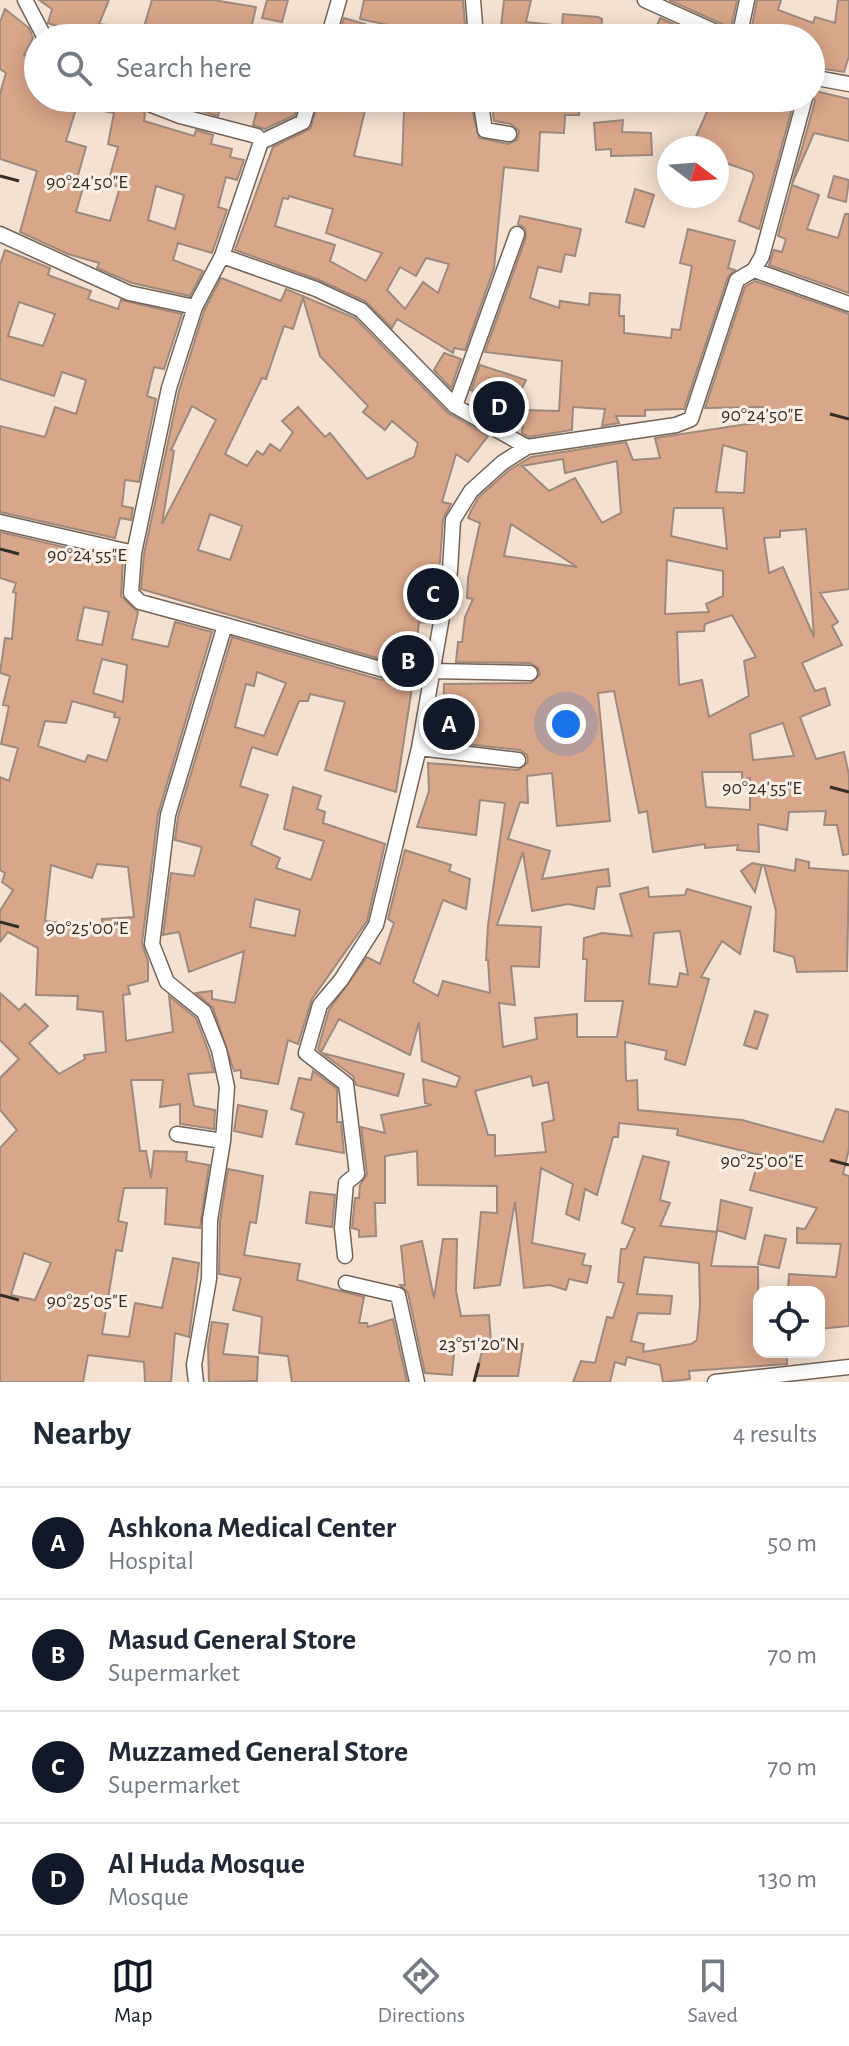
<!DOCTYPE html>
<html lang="en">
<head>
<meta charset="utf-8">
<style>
	body { margin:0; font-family:"Alegreya Sans",sans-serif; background:#f2f2f3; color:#1f2937 }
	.controls { position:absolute; right:24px; bottom:24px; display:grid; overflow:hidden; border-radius:16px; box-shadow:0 4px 20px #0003 }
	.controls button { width:72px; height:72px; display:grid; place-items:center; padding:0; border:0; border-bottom:2px solid #e0e1e3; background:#fff; color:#1f2937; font:40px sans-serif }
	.compass { position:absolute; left:657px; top:136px; width:72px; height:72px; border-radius:50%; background:#fff; box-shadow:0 4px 20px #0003; rotate:106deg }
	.you { position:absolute; left:566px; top:724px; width:28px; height:28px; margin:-20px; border:6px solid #fff; border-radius:50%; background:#1a73e8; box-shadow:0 0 0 12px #1a73e833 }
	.badge { display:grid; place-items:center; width:52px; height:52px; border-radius:50%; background:#111827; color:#fff; font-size:26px; font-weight:700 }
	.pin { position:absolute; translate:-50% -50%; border:4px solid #fff; box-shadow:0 2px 8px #0006 }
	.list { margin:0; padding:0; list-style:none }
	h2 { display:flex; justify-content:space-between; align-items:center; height:104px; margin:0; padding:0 32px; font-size:34px }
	h2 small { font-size:26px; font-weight:400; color:#747a83 }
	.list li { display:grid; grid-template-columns:52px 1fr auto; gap:24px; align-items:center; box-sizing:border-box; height:112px; padding:0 32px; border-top:2px solid #e0e1e3 }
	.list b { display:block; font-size:30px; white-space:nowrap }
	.list p { margin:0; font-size:26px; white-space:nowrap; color:#747a83 }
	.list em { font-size:26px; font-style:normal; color:#747a83 }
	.icon { flex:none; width:44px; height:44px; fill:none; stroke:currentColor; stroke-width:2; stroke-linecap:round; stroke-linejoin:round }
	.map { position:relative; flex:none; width:849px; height:1382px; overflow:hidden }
	.search { position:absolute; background:#fff; box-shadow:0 4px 20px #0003; left:24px; right:24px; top:24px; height:88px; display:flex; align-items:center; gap:20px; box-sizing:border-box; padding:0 28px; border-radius:44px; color:#747a83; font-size:30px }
	.sheet { height:552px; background:#fff }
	nav { display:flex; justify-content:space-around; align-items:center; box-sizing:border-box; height:112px; border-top:2px solid #e0e1e3; background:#fff; font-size:22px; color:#747a83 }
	nav a { display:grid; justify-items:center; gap:4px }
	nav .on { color:#111827 }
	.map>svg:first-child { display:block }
</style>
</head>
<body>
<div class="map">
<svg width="849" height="1382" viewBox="0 0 849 1382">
	<rect width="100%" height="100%" fill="#f5e1d1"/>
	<path fill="#d8a689" stroke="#9e897d" stroke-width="2" fill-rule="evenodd" d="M39 0H109L99 24 143 30 152 0H213L256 7 249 38 215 32 214 38H93L48 23 52 9Z
		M267 0H288L282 22 262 18Z
		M364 0H463L466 38H431V34L360 19Z
		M504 0H531L526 22 562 26 563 14 598 17 602 19 601 38 500 36Z
		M669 0H737L731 28Z
		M757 0H781L778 10 813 23 815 17 835 23 838 0H849V56L844 72 811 67V38H769L751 31Z
		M5 9 29 28 33 38 24 55 38 60V98H125L145 113 144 121 194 136 196 130 213 135 211 144 232 149 230 157 244 160 237 180 226 177 218 207 227 210 212 253 178 243 173 260 203 271 190 296 132 283 97 268 99 263 68 254 20 232 37 171 0 159V94L6 73 0 69V22ZM77 106 114 113 108 144 118 147 108 183 120 187 110 221 76 212 85 181 77 179 86 147 66 141ZM156 186 184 195 175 229 148 220Z
		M344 18 365 24 362 38H338Z
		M660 18 705 38H677L655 30Z
		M811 90 849 99V141L814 133 792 184 815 101Z
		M208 98H223L218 116 201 111Z
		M260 98H300L295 115 265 129 253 125Z
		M320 98H368L354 156 402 165 404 110 374 102V98H452L454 109 471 105 479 138 508 144 517 140 519 131 511 124 494 121 491 98H581L579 115H565L564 133 540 132 538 171 504 167 494 268 465 350 454 348 453 353 397 319 392 328 365 301 319 280 235 250 273 147 310 129ZM289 196 333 209 326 233 382 253 366 281 330 261 335 245 275 226 283 198 288 199ZM426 258 449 264 438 293 423 282 405 309 387 290 400 267 416 276Z
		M713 98H795L759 229 739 221 754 176 752 172 717 160V148H691Z
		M623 120 622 132 651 133 652 155 611 156V149L596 150 594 123Z
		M834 176 849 180 846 202 828 197Z
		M792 185 819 195 807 229 838 238 845 214H849V293L769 265 774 250 782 252 786 239 778 236Z
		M635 189 654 195 644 227 626 222Z
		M520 216 581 229 575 256 565 254 561 272 538 267 530 298 559 308 560 301 589 305 590 293 620 295 619 316H624V333L671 338 672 329 680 330 692 266 680 263 688 229 735 241 728 268 735 270 728 277 684 409 645 410V416H616L619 423 602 426 605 409 573 407 572 430 529 437 522 433 524 410 559 411 562 361 485 352 526 237 525 228 518 224Z
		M5 250 50 268 48 275 91 291 88 299 118 309 121 300 182 314 164 369 154 367 147 396 156 399 139 482 125 480 122 506 133 508 131 520 120 518 115 538 0 512V426L45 437 55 407 76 414 86 380 62 372 54 396 0 379V265ZM19 302 55 314 43 346 8 336Z
		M221 278 281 301 286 289 355 318 448 413 488 436 468 462 456 454 442 502 451 504 443 519 440 562 427 609 432 611 430 623 419 622 415 660 401 656 384 660 141 589 144 554 179 391 204 311ZM303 298 320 356 368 406 363 412 385 430 392 421 418 443 414 457 367 479 330 433 325 437 298 407 282 421 293 432 280 451 270 444 263 455 257 451 247 466 225 454 262 378 266 379 284 326 293 329ZM192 406 216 420 162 524 174 451 171 450ZM210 514 242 526 230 560 198 550Z
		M755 281 849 314V589L820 593 838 622 832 626 842 645 802 663 815 691 825 688 830 705 800 717 816 759 844 752 849 775V854L843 855 837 825H824L826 811 789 812 787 830 758 824 759 852 737 850 738 845 705 848V844L653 852 647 811 639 813 614 691 598 693 610 821 557 826 552 773 527 776 528 803 520 802 508 839 550 851 542 879 608 869 610 886 597 887 594 909 568 904 532 911 523 852 497 925 541 927 539 967 511 966 515 1005 499 1003 503 1047 537 1039 535 1018 577 1014V1037H617L623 1001H585L587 959H583L584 938 602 933 632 936 620 894 648 887 649 897 685 895 687 889 751 907 740 954 722 941 701 977 709 979 685 1065 665 1059 667 1051 625 1042 626 1081 637 1080 638 1110 742 1120 823 1142 836 1109 849 1112V1149L843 1174 849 1176V1326L819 1329V1292L788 1291 789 1274 836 1277 841 1244 797 1243V1228L805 1229 817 1208 750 1190 760 1155 677 1135 678 1129 619 1123 618 1137H613L597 1195 585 1189 579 1220 566 1214 573 1184 541 1168 532 1243 585 1254 582 1265 591 1266 587 1283 569 1279 566 1290 550 1285 524 1288 515 1202 500 1285 474 1288 481 1212 497 1213V1186L418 1185 417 1151 385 1156V1203H375L376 1236 359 1237V1230L352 1228 355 1198H359L360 1185 367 1174 361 1127 385 1133 381 1115 432 1105 425 1103 423 1079 456 1087 460 1077 422 1061 419 1022 410 1055 339 1019 321 1052 318 1049 329 1010 367 957 380 964 394 923 388 919 405 850 451 865 449 871 470 879 466 909 443 900 413 982 438 996 443 981 490 993 488 960H486L488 925 505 803 480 800 476 835 417 827 429 791 428 763 518 770 528 762 527 755 520 750 457 743 456 734H436L435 719H443L444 684 531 683 540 674 538 668 530 663 456 662 458 642H462L465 617 473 599 467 598 468 578 480 523 468 518 471 511 479 497 508 471 531 457 626 442 633 460 660 458 655 438 767 421 766 407 705 408 745 287ZM723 445 747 452 744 493 716 492ZM563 459 565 473 617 461 621 513 602 523 575 478 549 491 522 466ZM674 508H723L727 549 671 536ZM511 524 577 567 504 556ZM806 529 811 594 814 637 783 567 769 573 764 538 780 537V531ZM667 560 723 571V596L706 604 709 612 665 614ZM732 615 756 657 744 661 749 696 709 717 702 680 679 685 677 632 704 631 705 624ZM783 723 794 756 753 760 750 734ZM702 772H742V780L750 778V810L706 807ZM680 931 688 975 680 973 677 987 649 984 654 933ZM531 1076 533 1086 548 1082 554 1120 542 1123 546 1152 495 1156V1135H488L475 1091Z
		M444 353 461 359 451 388 434 370Z
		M480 365 526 380 514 404 471 390Z
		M0 532 123 561 121 596 138 612 132 639 168 647 175 622 212 632 158 814 142 943 148 962V981L128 986 130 994 123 995 126 1041 173 1032 169 996 196 1018 209 1053 214 1072 188 1074 194 1106 215 1110 214 1129 180 1124V1104L160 1107 163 1080H131L140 1151H146L151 1178 154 1151 187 1152 186 1161 209 1165 200 1228 165 1224 167 1188H124L118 1221 127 1223 122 1251 116 1250 102 1334 129 1337 135 1303 162 1308 173 1258 199 1263 189 1337 175 1333 171 1382H145L144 1362 88 1355 83 1382H0V1148L17 1130 0 1110V1078L19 1059 0 1040V993L19 1010 25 1004 48 1026 29 1043 59 1074 85 1059 84 1055 106 1052 103 1012 77 1009 78 996 36 995 38 948 8 932 0 942V911L13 890 2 882 5 873 0 870V777L9 781 18 748 1 744 9 706 3 705 10 676 0 673 5 638 12 639 16 593 13 592 16 583 0 578ZM84 607 109 612 102 645 77 640ZM102 659 127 665 123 702 93 693ZM72 701 115 713 114 717 120 718 107 761 88 755 85 762 38 746 45 721 66 723ZM97 864 128 867 134 917 102 919V928L45 921 51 865 92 878ZM24 1253 51 1263 35 1300 11 1295Z
		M232 637 381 680 401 676 413 681 396 792 325 770 345 702 310 694 308 701H299L277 755 252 747 240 786 268 795 251 845 280 858 276 868 311 880 324 841 284 829 293 787 321 796 317 809 325 812 323 823 385 844 367 921 312 999 298 1044 288 1040 278 1084 241 1078V1070L234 1071 213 1008 196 993 212 991V999L235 1003 244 951 189 972 179 932 163 935 171 873 194 876 202 847 175 840 178 817ZM257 672 286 683 264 736 235 727 246 684 254 686ZM255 899 300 910 295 936 250 927Z
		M796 859 809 862V868L849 871 847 971 797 972 794 957 774 951 776 911 764 865 795 871Z
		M752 863 762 865 755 892 741 871Z
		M755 1011 768 1015 757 1049 744 1045Z
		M322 1053 404 1074 398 1096 356 1085 353 1076Z
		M313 1071 337 1089V1122H341L344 1153 296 1144 304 1113 291 1109 299 1078 311 1080Z
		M238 1105 267 1111 262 1137 234 1131Z
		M643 1156 669 1162 660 1200 670 1203 660 1226 717 1232 711 1266 758 1267 759 1352H787V1364L689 1371 690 1379 663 1382 660 1365 627 1357 625 1365 615 1362 610 1382H573L581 1361 595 1363 607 1317 613 1318 624 1283 618 1282 621 1249H626L635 1228 622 1223ZM644 1257 699 1263 700 1304 697 1340 691 1344 643 1352 644 1344 631 1341 638 1313 670 1314 672 1296 637 1294Z
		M228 1169 263 1176 256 1223 250 1222 244 1255 300 1264 297 1280 364 1297 359 1323H367L368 1327 393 1319 407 1382H292L288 1356 259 1353 262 1317 233 1310 241 1278 219 1274 220 1221Z
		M310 1192 335 1195 332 1227 306 1223Z
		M721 1200 752 1208 745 1239 717 1230Z
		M765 1235 786 1239 779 1268 758 1264Z
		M443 1239H457L456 1291 461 1316 489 1315 491 1342 523 1344 518 1376H476L484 1342 455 1344 452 1375 425 1373 408 1293 400 1285H405L401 1246 422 1241 434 1298Z
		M212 1322 228 1324 223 1354 258 1357 257 1381 209 1382 208 1346Z"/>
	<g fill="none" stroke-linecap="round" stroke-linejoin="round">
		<g stroke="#746355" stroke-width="17">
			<path id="street" d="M25 0 45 38
				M473 0 476 38
				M645 0 729 38
				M328 38 339 0
				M739 38 747 0
				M811 77 849 84
				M142 98 144 102 180 116 257 136 261 142
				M480 98 485 130 509 134
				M261 142 303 122 310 98
				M0 234 129 293 195 307
				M222 256 316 289 361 310 455 406 527 447
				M754 270 849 304
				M455 406 517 234
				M0 522 134 553
				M225 625 384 670 402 666 429 676
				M431 671 530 673
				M419 748 518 760
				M177 1134 223 1141
				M345 1256 342 1228 346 1183 357 1174 346 1084 306 1053 320 1005 341 980 376 925 419 748 450 571 453 520 471 491 502 463 527 447 676 425 691 419 737 280 754 270 762 256 805 98
				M346 1283 398 1295 417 1382
				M196 1382 194 1365 209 1279 210 1220 223 1141 227 1087 219 1050 204 1012 167 982 152 944 168 815 225 625 140 602 131 593 134 553 169 388 195 307 222 256 261 142
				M715 1382 849 1367"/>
		</g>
		<use href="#street" stroke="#fff" stroke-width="14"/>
	</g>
	<path fill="none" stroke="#352d27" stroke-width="3" d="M0 176 19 181M830 414 849 419M0 549 19 554M830 787 849 792M0 922 19 927M830 1160 849 1165M0 1295 19 1300M474 1382 479 1363"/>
	<g font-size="20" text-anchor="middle" fill="#352d27" stroke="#fcf0e6" stroke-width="6" stroke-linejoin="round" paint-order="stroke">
		<text x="87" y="188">90°24'50"E</text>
		<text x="762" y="421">90°24'50"E</text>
		<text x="87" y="561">90°24'55"E</text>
		<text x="762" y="794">90°24'55"E</text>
		<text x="87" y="934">90°25'00"E</text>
		<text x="762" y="1167">90°25'00"E</text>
		<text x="87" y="1307">90°25'05"E</text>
		<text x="479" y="1350">23°51'20"N</text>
	</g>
</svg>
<div class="controls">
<button><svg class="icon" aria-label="locate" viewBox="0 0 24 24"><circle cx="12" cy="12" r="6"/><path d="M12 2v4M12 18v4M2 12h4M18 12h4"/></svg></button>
</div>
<svg class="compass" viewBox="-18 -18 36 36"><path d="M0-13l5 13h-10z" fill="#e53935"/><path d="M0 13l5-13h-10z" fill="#747a83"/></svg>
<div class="you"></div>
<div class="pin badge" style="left:449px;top:724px">A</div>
<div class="pin badge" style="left:408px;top:661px">B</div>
<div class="pin badge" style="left:433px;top:594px">C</div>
<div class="pin badge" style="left:499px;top:407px">D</div>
<div class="search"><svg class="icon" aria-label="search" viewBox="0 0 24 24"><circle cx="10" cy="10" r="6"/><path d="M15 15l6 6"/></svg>Search here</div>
</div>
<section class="sheet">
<h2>Nearby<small>4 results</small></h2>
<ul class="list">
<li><span class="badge">A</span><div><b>Ashkona Medical Center</b><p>Hospital</p></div><em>50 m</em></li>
<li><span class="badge">B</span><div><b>Masud General Store</b><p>Supermarket</p></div><em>70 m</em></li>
<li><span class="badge">C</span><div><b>Muzzamed General Store</b><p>Supermarket</p></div><em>70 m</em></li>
<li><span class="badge">D</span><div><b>Al Huda Mosque</b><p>Mosque</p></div><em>130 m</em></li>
</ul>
</section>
<nav>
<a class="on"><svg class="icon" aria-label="map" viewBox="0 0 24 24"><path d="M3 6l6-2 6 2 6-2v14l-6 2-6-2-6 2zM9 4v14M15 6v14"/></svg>Map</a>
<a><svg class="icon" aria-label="directions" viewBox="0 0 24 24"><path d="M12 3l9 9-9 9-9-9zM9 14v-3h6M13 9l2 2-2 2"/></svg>Directions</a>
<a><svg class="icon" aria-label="saved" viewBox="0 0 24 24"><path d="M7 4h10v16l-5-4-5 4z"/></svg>Saved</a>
</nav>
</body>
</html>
